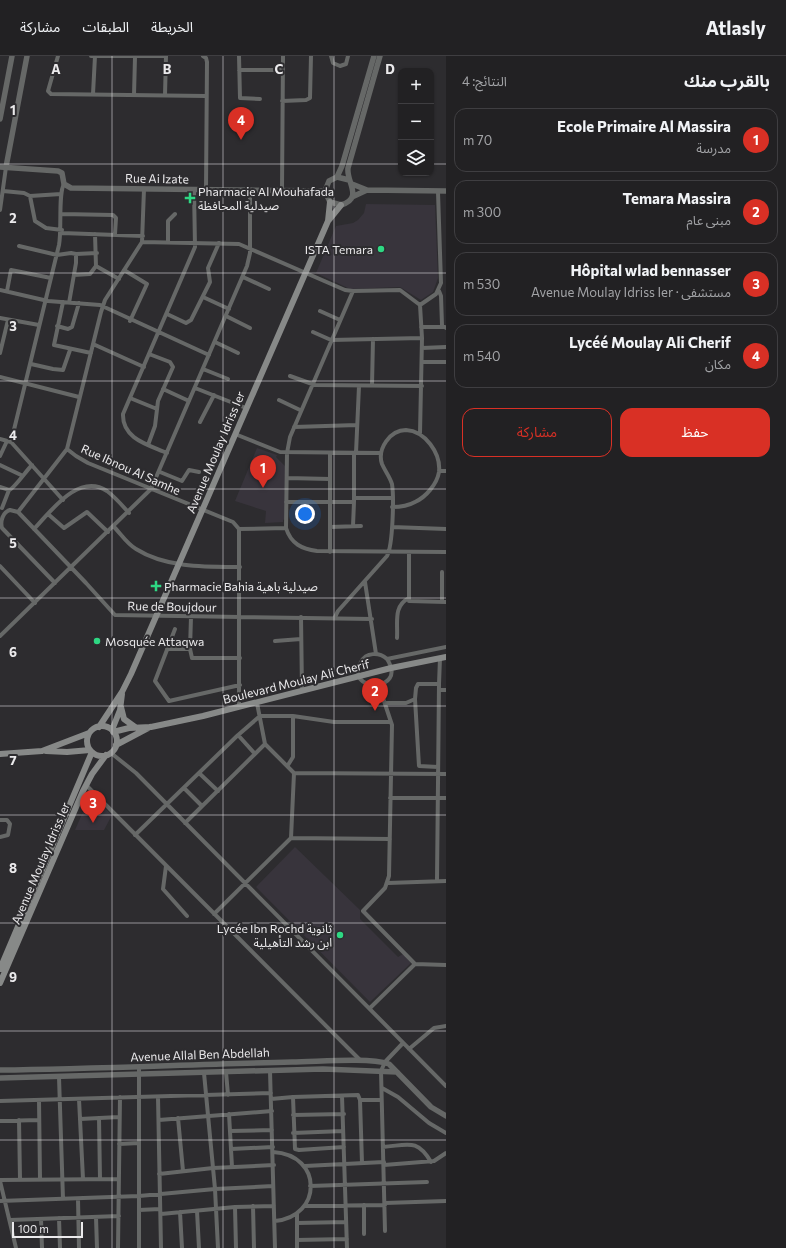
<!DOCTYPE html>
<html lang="ar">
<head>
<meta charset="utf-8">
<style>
	body { margin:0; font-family:Commissioner,"Noto Sans Arabic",sans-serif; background:#2a292b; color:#f1f3f6; direction:rtl }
	.controls { position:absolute; right:12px; top:12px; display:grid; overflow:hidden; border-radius:8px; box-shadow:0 1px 3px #0004 }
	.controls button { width:36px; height:36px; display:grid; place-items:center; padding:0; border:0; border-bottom:1px solid #3f3e41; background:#222123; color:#f1f3f6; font:20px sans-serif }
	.scale { position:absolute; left:12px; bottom:10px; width:71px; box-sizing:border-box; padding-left:4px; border:2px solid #ebeaec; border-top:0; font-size:11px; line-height:14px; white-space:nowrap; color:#ebeaec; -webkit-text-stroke:3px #2d2c2f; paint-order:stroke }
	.you { position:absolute; left:305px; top:458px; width:14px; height:14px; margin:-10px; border:3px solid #fff; border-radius:50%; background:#1a73e8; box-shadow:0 0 0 6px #1a73e833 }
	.badge { display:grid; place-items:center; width:26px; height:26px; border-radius:50%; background:#d93025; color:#fff; font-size:13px; font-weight:700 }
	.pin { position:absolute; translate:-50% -33px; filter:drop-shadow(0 1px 2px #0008) }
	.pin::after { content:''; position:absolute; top:21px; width:14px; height:12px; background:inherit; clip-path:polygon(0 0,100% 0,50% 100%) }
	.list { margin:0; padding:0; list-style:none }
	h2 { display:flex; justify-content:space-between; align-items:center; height:52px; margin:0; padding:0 16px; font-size:17px }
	h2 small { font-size:13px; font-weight:400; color:#a2a3a6 }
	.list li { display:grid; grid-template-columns:26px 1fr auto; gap:12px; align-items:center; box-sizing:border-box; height:64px; margin:0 8px 8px; padding:0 8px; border:1px solid #3f3e41; border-radius:12px }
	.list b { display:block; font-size:15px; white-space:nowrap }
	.list p { margin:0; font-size:13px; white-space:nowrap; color:#a2a3a6 }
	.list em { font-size:13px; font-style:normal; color:#a2a3a6 }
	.actions { display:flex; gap:8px; padding:12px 16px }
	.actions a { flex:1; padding:9px 0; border:1px solid #d93025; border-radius:12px; text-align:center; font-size:14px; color:#d93025 }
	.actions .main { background:#d93025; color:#fff }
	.icon { flex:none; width:22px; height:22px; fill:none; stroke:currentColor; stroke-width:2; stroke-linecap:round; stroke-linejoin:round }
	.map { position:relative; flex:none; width:446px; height:1192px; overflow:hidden; direction:ltr }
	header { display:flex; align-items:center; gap:24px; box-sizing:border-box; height:56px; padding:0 20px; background:#222123; border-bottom:1px solid #3f3e41 }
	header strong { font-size:19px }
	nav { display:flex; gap:22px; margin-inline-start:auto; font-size:14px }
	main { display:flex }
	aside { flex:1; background:#222123 }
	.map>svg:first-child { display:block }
</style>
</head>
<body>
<header>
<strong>Atlasly</strong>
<nav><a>الخريطة</a><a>الطبقات</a><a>مشاركة</a></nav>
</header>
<main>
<aside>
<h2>بالقرب منك<small>النتائج: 4</small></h2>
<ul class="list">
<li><span class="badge">1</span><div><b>Ecole Primaire Al Massira</b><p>مدرسة</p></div><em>70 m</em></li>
<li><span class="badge">2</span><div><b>Temara Massira</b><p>مبنى عام</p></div><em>300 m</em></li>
<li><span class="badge">3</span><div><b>Hôpital wlad bennasser</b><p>مستشفى · Avenue Moulay Idriss Ier</p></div><em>530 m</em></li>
<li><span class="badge">4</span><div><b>Lycéé Moulay Ali Cherif</b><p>مكان</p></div><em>540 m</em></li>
</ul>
<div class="actions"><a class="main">حفظ</a><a>مشاركة</a></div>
</aside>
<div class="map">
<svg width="446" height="1192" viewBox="0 0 446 1192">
	<rect width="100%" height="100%" fill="#2d2c2f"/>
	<path fill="#38343c" d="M366 148 435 149 438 222 433 236 421 244 400 231 350 233 316 217 336 170 353 167 358 164 364 157Z
		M257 392 277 399 276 401 285 410V463L283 464V466L265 467 266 455 235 445Z
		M101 748 112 759 104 774H75L86 749Z
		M295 791 360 854V863L398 901 403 898 411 907 370 946 256 831Z"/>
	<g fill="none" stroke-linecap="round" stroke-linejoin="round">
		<path stroke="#666867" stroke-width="4" d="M58 0 48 35 51 38 206 40
			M91 0H165
			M203 0 206 2 207 6 206 133
			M239 0 240 42 260 43
			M331 0 333 7 340 10 346 8 348 0
			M239 14H283
			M93 38 95 0
			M134 39 135 1
			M165 39 166 0
			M282 45 306 44 310 42 311 0
			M282 133 283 0
			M3 135 24 137 30 140 35 165 46 172 62 174
			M30 140 61 138
			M0 154 6 111
			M62 158 113 159 116 162 115 178
			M62 177 143 180
			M95 178 96 210
			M142 186 239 188 345 234 353 235 400 234 420 249 436 238 441 227 438 136
			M168 186V165L175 158
			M19 190 57 199 71 197 76 198V207L69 247
			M76 198 97 197
			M124 214 147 228 130 265
			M74 219 90 218 96 210 119 223
			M243 221 269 233
			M0 234 48 245 100 249 209 299
			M7 235 11 214 51 222
			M353 235 290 381 287 397 286 472C291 488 302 493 317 495L446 496
			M439 235 441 240 442 269 446 272
			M203 241 229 253
			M63 246 54 289 91 297
			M420 249 422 282 420 377
			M320 255 340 264
			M167 258 186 267 191 264 210 226 208 212 219 187
			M226 260 250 272
			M0 262 39 269
			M57 270 68 273 72 271 79 247
			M421 271H442
			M313 276 331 284 422 282
			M215 286 238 297
			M93 288 144 311
			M422 292 446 291
			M0 297 8 264
			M422 306H446
			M31 308 53 313 63 314 70 294
			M203 313 228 323
			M290 320 315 329 422 330
			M0 321 79 341
			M372 329 373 283
			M195 332 246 352
			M163 333 189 345
			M130 342 157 353
			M279 344 300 354
			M200 366 214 339
			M294 371 357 369
			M235 378 280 396 381 397
			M0 383 11 386 63 444
			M11 386 59 189C62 174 58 137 64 128
			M148 389 155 370 158 345 173 311 170 306 149 298
			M67 393 76 400 88 407 233 466 239 473V651
			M167 397C149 389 122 383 123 358L195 191 194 133
			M354 397V442
			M356 397 359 330
			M0 400 7 385
			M0 409 21 419
			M439 415H446
			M160 416 182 425 189 414 199 416
			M287 422 330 423
			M0 431 9 434
			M286 446H354V442H392
			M2 452 9 434C14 433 26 415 32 409
			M18 456 86 527 115 559 372 563
			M18 456 67 393 101 256 105 244 142 186 144 133
			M18 456 10 454C3 456 0 465 2 472L55 527
			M48 458 64 472 87 456 108 476
			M353 470 354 446
			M114 471C121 478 127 488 136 493 166 512 206 511 240 511
			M330 471 361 470
			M392 471 446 473
			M34 473C51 455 79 416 107 435 115 441 122 449 129 457
			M239 473 286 472
			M330 496V397
			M409 496V545L446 546
			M0 510 35 547
			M442 516V546
			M365 526 376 598
			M191 561 190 593 192 602H240
			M301 561 302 635
			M335 561 338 555 387 500C393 489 394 441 392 428 390 421 385 415 382 408 377 393 390 374 406 374 425 375 441 397 439 416 437 428 426 441 415 446 408 450 400 451 392 451
			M175 573 155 625 169 645 240 629
			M0 580 151 433 247 210 250 197V133
			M397 582C398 566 393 550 409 542
			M275 585 301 583
			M167 593H190
			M387 603C409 637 343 637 361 606 366 596 379 596 387 603L446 591
			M439 628 440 602
			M379 630 392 669 389 820 385 832 363 855 415 908 446 909
			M439 634H446
			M415 643 419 710 438 711
			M385 647H406L415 643 416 632 418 628H439L437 825
			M238 679 255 698
			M111 697 136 717 446 1030
			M288 709 293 701V660
			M199 717 218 735
			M294 717 446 718
			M86 729 361 1005
			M184 732 202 750
			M390 742H446
			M0 764H7L10 768 8 779 0 781
			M185 767 265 688
			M135 779 237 680 260 660H293L334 666H391
			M291 782 390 783
			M166 810 163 833 187 860
			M388 827 446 825
			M214 858 291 782 294 717 265 688 257 647
			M370 952 415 908
			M409 993 434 972 446 970
			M139 1011V1192
			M270 1015 275 1192
			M226 1016 228 1039
			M204 1017 215 1133 218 1192
			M59 1021 63 1143
			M382 1032 398 1041 429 1067 446 1077
			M342 1040 347 1192
			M158 1041 161 1192
			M293 1041 295 1093 299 1094 344 1091
			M79 1043 83 1123
			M271 1043 293 1041 358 1039 360 1044 362 1107
			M39 1044 40 1123
			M360 1044H381
			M0 1045 271 1037
			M229 1058 232 1111
			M293 1059 344 1058
			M99 1062 100 1123
			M178 1062 183 1115
			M80 1063 119 1061
			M19 1064 20 1123
			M159 1064 272 1055
			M0 1065 39 1064
			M230 1075 272 1074
			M293 1077 343 1075
			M119 1088 139 1087
			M383 1091C408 1089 417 1082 431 1106
			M231 1093 273 1091
			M273 1096C324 1099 322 1161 275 1165
			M384 1109 434 1105 446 1097
			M305 1110 384 1106
			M159 1118 213 1112 274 1109
			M0 1124 119 1123
			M0 1125 16 1192
			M310 1130 427 1126
			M78 1143 79 1192
			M0 1145 139 1140 215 1133 273 1130
			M385 1147 446 1145
			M364 1149V1178
			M253 1150 254 1192
			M305 1150 385 1149
			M235 1151 236 1192
			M139 1154 160 1153
			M197 1155 199 1192
			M180 1156 182 1192
			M161 1158 235 1151 274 1150
			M96 1161 97 1192
			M59 1162 60 1192
			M41 1163 42 1192
			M10 1164 119 1160
			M297 1167 346 1166
			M385 1175 381 1015 385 1006 403 987
			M297 1184 347 1183
			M118 1192 120 1041
			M297 1192V1158"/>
		<path stroke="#666867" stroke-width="5.5" d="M0 63 12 0
			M0 111 58 115 62 117 64 128 71 132 325 135
			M6 111 27 0
			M337 121 342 110 374 0
			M349 124 337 121 329 125 325 135 330 146 341 149C364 142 346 126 348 112L380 0
			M352 128 367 134 446 135
			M352 141 367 134
			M0 1014C97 1013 195 1008 292 1006 317 1006 367 1001 389 1008L431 1051 446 1060
			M0 1022 323 1013 397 1016"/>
		<path stroke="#878988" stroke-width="6" d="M328 165 330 146
			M121 651 124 663 135 671
			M87 685a15 15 0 1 1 30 0a15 15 0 1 1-30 0Z
			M99 671 122 636 131 618 328 165 341 149
			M112 674 120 654 122 638
			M113 676 129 672 151 671 203 660 391 612 446 601
			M116 689 150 671
			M46 695 67 696 90 694
			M0 698 42 695 89 677
			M0 913 92 696
			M0 927 83 735 92 718 106 699"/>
	</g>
	<path fill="none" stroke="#ebeaec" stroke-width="1" stroke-opacity="0.55" d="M112 0V1192M223 0V1192M334 0V1192M0 108H401M431 108H446M0 217H446M0 325H446M0 433H446M0 542H446M0 650H446M0 759H446M0 867H446M0 975H446M0 1084H446"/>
	<g fill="#2ed883" stroke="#2d2c2f" stroke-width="1.5">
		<path d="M188 136h4v4h4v4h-4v4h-4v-4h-4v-4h4z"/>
		<circle cx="381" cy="193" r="4"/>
		<path d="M154 524h4v4h4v4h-4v4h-4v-4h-4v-4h4z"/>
		<circle cx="97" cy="585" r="4"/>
		<circle cx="340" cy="879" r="4"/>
	</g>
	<g text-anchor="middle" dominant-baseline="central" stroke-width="4" stroke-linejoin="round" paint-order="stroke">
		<g font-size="12" fill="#ebeaec" stroke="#2d2c2f">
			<text transform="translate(157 122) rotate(1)">Rue Ai Izate</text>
			<text transform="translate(215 396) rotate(-67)">Avenue Moulay Idriss Ier</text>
			<text transform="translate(131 413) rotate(24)">Rue Ibnou Al Samhe</text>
			<text transform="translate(172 550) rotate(1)">Rue de Boujdour</text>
			<text transform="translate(296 625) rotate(-14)">Boulevard Moulay Ali Cherif</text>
			<text transform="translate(40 807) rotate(-67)">Avenue Moulay Idriss Ier</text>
			<text transform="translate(200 998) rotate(-2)">Avenue Allal Ben Abdellah</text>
		</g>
		<g font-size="12" fill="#ebeaec" stroke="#2d2c2f" text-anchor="start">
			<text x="198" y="135">Pharmacie Al Mouhafada<tspan x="198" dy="14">صيدلية المحافظة</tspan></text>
			<text x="373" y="193" text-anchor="end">ISTA Temara</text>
			<text x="164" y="530">Pharmacie Bahia صيدلية باهية</text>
			<text x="105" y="585">Mosquée Attaqwa</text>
			<text x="332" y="872" text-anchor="end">Lycée Ibn Rochd ثانوية<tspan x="332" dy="14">ابن رشد التأهيلية</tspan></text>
		</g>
	</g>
	<g font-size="13" text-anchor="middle" font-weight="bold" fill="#ebeaec" stroke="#2d2c2f" stroke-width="4" stroke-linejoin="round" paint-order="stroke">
		<text x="56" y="18">A</text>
		<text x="167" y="18">B</text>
		<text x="279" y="18">C</text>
		<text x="390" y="18">D</text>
		<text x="13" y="59">1</text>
		<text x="13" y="167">2</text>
		<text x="13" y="275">3</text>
		<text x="13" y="384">4</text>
		<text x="13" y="492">5</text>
		<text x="13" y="601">6</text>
		<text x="13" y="709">7</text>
		<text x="13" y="817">8</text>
		<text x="13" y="926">9</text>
	</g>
</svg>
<div class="controls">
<button>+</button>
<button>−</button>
<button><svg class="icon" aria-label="layers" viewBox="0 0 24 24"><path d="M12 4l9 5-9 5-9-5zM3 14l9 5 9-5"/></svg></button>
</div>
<div class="scale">100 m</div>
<div class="you"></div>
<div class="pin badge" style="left:263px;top:432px">1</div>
<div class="pin badge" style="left:375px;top:655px">2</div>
<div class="pin badge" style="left:93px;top:767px">3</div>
<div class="pin badge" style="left:241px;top:84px">4</div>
</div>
</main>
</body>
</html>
